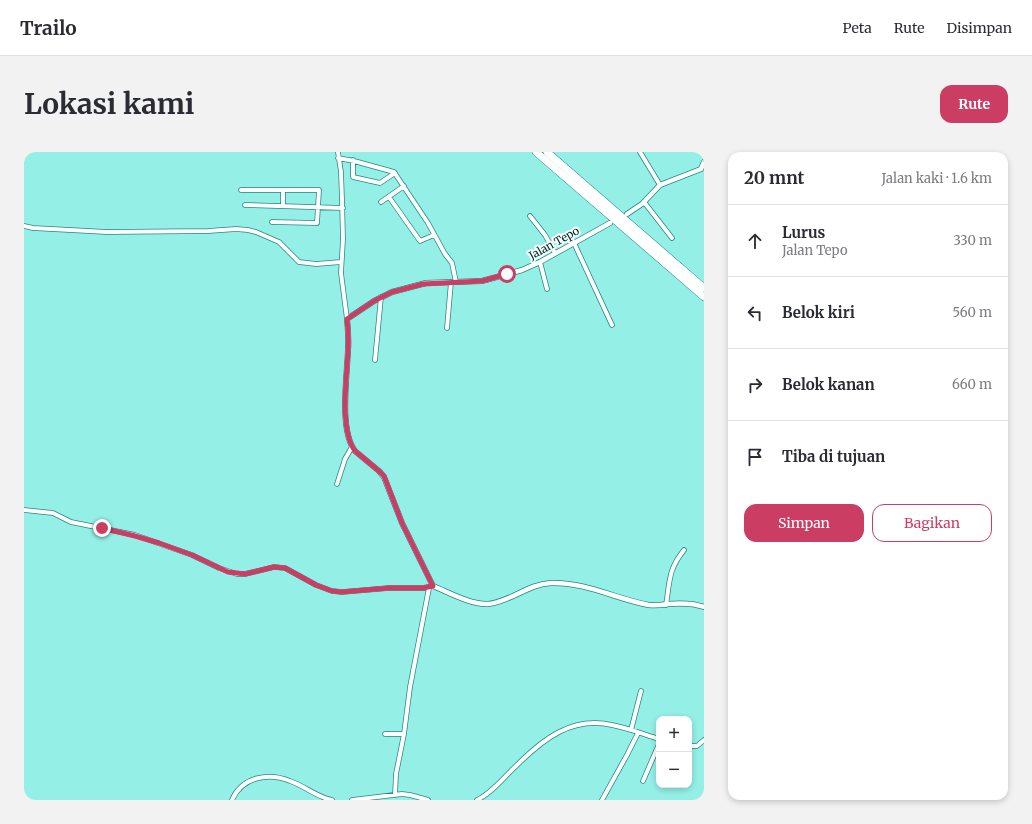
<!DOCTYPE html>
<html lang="id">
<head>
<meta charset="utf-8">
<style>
	body { margin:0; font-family:Merriweather,serif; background:#f2f2f3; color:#2b2b33 }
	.controls { position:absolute; right:12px; bottom:12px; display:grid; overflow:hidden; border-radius:8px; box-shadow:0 2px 6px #0003 }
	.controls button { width:36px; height:36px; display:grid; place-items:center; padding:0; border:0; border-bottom:1px solid #e1e1e2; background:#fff; color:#2b2b33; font:20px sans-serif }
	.stop { position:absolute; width:12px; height:12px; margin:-9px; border:3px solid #cc3d63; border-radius:50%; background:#fff }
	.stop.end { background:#cc3d63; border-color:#fff; box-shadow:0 1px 4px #0008 }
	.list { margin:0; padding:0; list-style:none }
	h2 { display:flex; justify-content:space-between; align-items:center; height:52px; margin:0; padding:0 16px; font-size:17px }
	h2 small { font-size:13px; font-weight:400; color:#7c7c81 }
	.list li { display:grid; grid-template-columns:26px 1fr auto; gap:12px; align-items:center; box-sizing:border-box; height:72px; padding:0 16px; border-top:1px solid #e1e1e2 }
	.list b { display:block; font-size:15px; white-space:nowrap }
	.list p { margin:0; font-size:13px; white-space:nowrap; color:#7c7c81 }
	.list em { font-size:13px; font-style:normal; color:#7c7c81 }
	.actions { display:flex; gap:8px; padding:12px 16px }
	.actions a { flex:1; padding:9px 0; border:1px solid #cc3d63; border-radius:12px; text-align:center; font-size:14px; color:#cc3d63 }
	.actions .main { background:#cc3d63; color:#fff }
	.icon { flex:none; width:22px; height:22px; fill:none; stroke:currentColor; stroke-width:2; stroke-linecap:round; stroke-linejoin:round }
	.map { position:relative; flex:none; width:680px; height:648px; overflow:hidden; border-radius:12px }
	header { display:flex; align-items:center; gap:24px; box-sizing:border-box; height:56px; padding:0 20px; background:#fff; border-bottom:1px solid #e1e1e2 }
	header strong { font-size:19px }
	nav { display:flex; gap:22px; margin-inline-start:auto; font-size:14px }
	.intro { display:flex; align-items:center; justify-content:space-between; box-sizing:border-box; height:96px; padding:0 24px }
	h1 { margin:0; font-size:28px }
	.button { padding:10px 18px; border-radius:12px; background:#cc3d63; color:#fff; font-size:14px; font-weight:700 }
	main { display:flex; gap:24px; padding:0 24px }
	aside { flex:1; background:#fff; border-radius:12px; box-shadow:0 2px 6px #0003 }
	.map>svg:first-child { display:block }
</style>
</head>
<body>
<header>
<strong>Trailo</strong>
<nav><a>Peta</a><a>Rute</a><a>Disimpan</a></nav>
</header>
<div class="intro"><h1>Lokasi kami</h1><a class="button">Rute</a></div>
<main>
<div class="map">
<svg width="680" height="648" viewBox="0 0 680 648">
	<rect width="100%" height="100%" fill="#94efe7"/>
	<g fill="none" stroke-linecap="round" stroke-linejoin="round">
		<g stroke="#258782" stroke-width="5.5">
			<path id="minor" d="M314 0 317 20 318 48 319 87 317 121 323 167
				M616 0 636 33
				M314 6 330 9 370 20 404 71 421 102 428 111 432 130
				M329 8V25L356 31 371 21
				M217 38H295L293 71 248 70
				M365 45 396 89 410 83
				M357 50 380 34
				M620 50 648 86
				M221 53 319 56
				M259 54V38
				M506 64 521 83 531 101
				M0 74 9 76 83 80 184 79 212 77 224 78 232 80 255 90 275 110 292 112 317 110
				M550 91 588 173
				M516 110 523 137
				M423 176 427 130
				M351 208 357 145
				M313 332 321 307 328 295
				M0 358 29 361 47 370 111 383 168 403 195 416 213 422H221L250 415 261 416 292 433 308 439 318 440 365 436H399L409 434
				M642 453C646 429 644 418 660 398
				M607 578 617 539
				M361 582H380
				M665 594H673L680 588
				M619 629 635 592
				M371 643 372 622 380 582 386 535 405 436
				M208 648C218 625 244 620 266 629 281 634 292 645 308 648
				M328 648 378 642 386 643 404 648
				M453 648C468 641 480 625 492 614 519 587 548 564 588 573 604 576 619 582 635 587
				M578 648 603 603 614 581"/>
		</g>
		<g stroke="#258782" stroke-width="6">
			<path id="tertiary" d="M603 62 618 52 636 33 677 17 680 10
				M586 71 516 110 498 118 458 129 402 131 368 140 350 149 323 167C324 178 325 188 324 198 323 225 315 278 331 299L355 319 360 325 378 371 409 434C424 440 447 453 464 452 486 450 504 432 527 431 562 430 592 447 625 453 632 454 638 453 644 452 656 451 669 451 680 455"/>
		</g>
		<g stroke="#258782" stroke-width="8">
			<path id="motorway" d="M512 0 680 145
				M523 0 680 136"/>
		</g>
		<use href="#minor" stroke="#fff" stroke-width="4"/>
		<use href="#tertiary" stroke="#fff" stroke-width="4.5"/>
		<use href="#motorway" stroke="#fff" stroke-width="7"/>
	</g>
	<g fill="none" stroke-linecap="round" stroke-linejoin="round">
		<path stroke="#cc3d63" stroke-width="5" d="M78 376 111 384 135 391 168 403 204 420 221 422 250 415 261 416 292 433 308 439 318 440 365 436H399L409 434 378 371 360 324 355 319 331 299C315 277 323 225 324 198 325 188 324 178 323 167L350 149 368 140 399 132 458 129 483 122"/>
	</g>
	<g text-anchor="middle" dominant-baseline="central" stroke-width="4" stroke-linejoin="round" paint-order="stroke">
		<g font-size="11" fill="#002725" stroke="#f6fefe">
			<text transform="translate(530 91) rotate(-29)">Jalan Tepo</text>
		</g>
	</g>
</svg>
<div class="controls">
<button>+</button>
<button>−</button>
</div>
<div class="stop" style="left:483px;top:122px"></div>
<div class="stop end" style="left:78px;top:376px"></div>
</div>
<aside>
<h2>20 mnt<small>Jalan kaki · 1.6 km</small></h2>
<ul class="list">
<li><svg class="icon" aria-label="ahead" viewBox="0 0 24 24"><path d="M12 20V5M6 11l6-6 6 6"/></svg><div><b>Lurus</b><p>Jalan Tepo</p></div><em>330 m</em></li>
<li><svg class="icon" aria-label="left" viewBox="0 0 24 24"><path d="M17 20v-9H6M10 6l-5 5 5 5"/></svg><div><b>Belok kiri</b></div><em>560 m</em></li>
<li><svg class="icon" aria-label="right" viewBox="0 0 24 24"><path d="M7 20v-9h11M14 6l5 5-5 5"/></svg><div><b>Belok kanan</b></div><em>660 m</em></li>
<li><svg class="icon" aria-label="arrive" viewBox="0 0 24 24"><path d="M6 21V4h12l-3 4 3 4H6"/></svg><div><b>Tiba di tujuan</b></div></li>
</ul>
<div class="actions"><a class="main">Simpan</a><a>Bagikan</a></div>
</aside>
</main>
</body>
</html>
